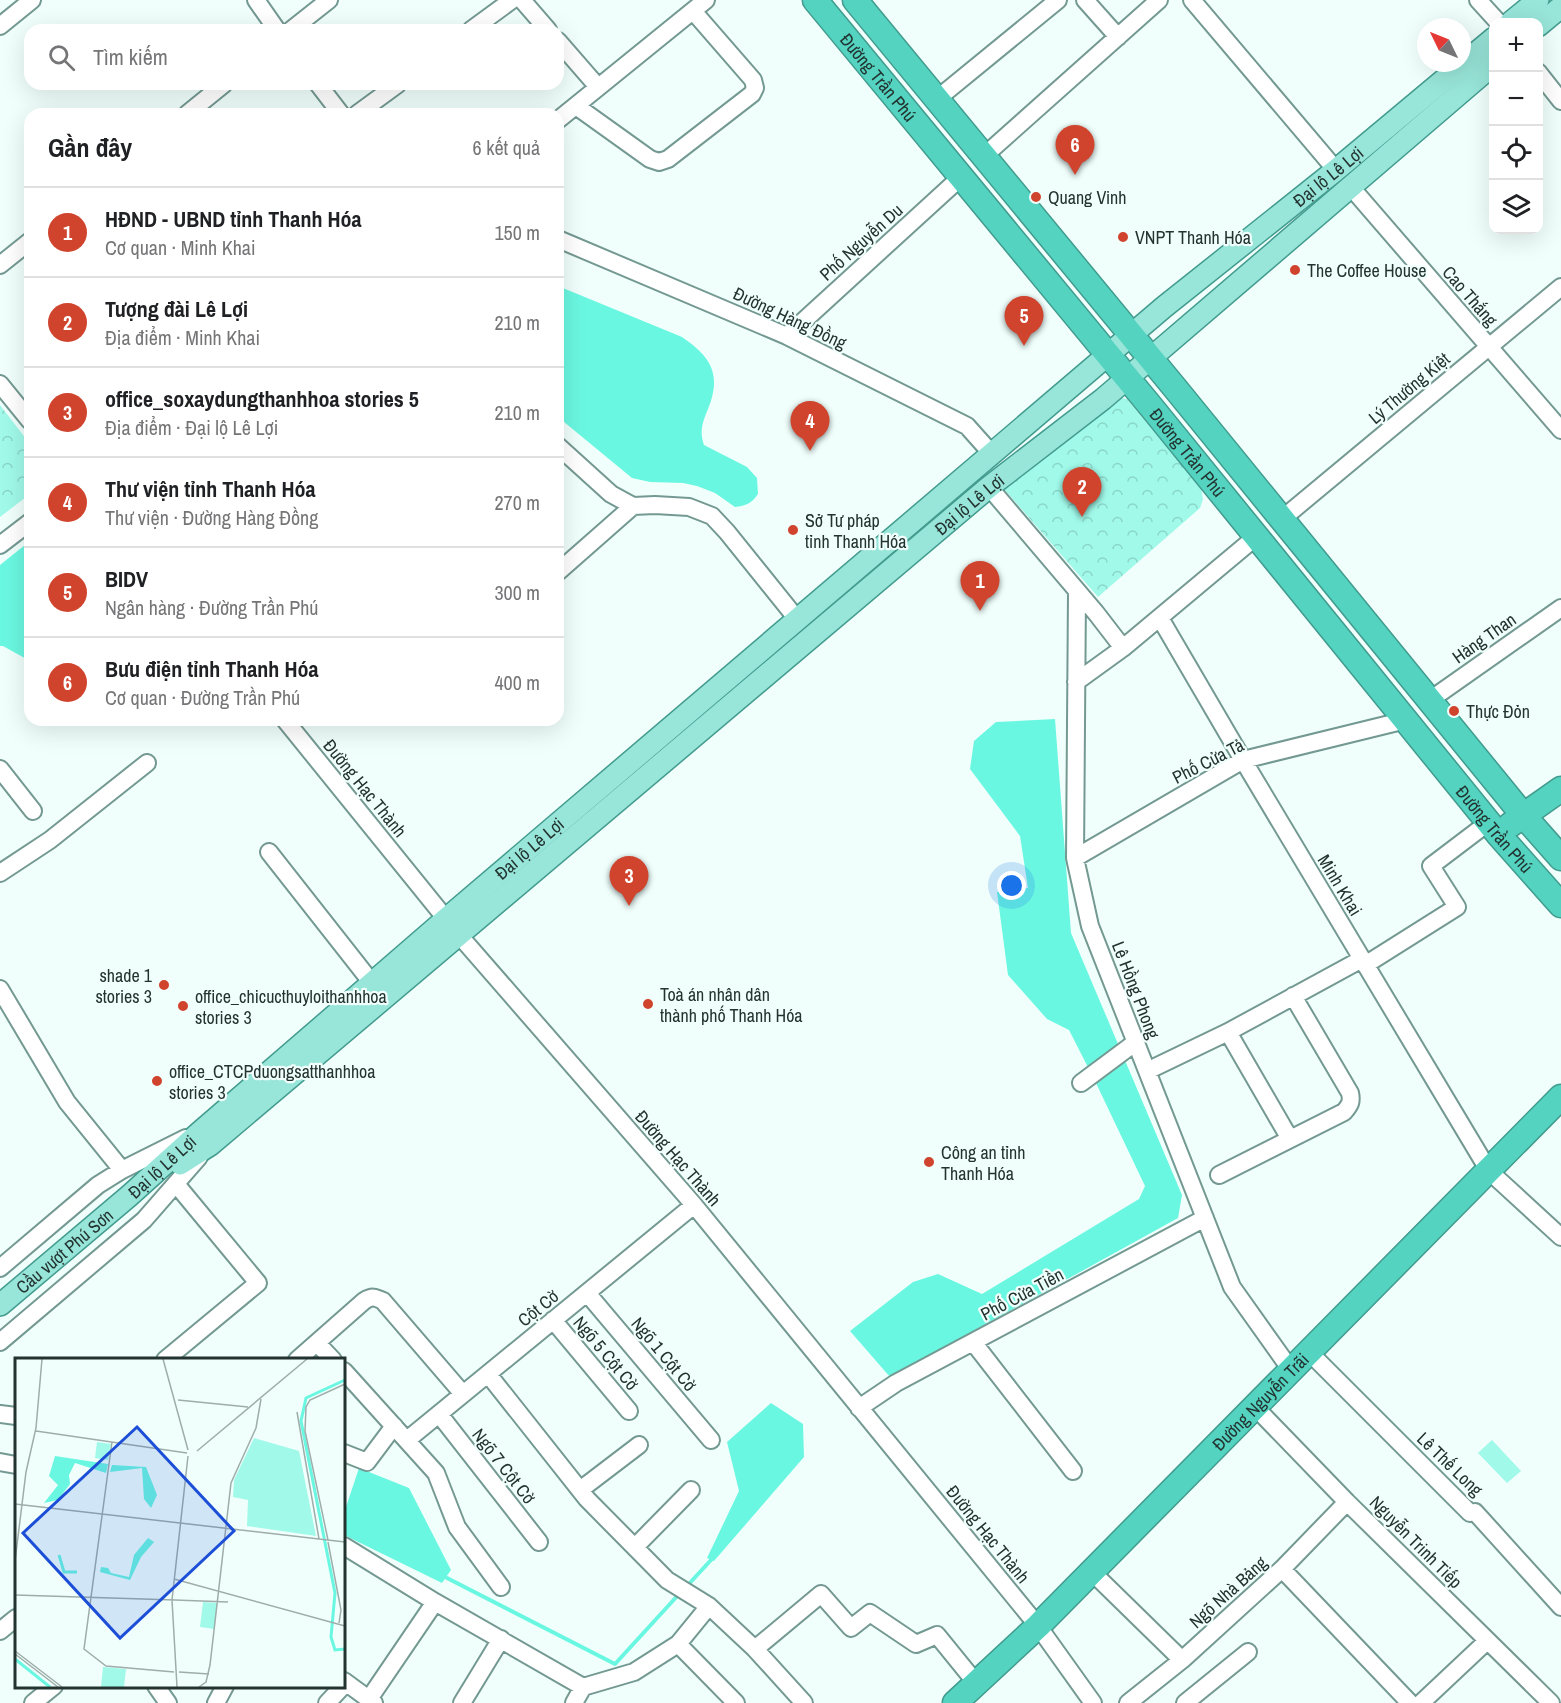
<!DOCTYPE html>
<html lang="vi">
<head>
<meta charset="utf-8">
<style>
	body { margin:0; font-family:"Archivo Narrow",sans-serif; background:#f6f6f6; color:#202124 }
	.controls { position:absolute; right:18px; top:18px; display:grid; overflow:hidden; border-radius:12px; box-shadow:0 6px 24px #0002 }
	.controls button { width:54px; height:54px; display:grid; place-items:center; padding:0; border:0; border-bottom:2px solid #e0e0e0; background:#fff; color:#202124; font:30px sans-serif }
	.compass { position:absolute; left:1417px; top:18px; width:54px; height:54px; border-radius:50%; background:#fff; box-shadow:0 6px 24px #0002; rotate:313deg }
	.you { position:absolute; left:1012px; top:886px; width:21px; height:21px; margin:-15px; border:4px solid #fff; border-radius:50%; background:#1a73e8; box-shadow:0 0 0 9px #1a73e833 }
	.badge { display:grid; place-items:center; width:39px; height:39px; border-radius:50%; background:#d0442e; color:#fff; font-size:20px; font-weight:700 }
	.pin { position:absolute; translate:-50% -50px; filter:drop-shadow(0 2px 3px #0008) }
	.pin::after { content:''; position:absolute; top:32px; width:21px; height:18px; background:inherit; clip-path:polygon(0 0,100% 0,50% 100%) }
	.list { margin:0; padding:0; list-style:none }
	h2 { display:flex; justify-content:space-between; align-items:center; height:78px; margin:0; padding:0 24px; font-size:26px }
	h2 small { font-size:20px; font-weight:400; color:#757577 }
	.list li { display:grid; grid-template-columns:39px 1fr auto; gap:18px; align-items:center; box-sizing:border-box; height:90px; padding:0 24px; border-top:2px solid #e0e0e0 }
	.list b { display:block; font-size:22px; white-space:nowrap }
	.list p { margin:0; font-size:20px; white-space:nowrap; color:#757577 }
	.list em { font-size:20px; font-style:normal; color:#757577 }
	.icon { flex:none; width:33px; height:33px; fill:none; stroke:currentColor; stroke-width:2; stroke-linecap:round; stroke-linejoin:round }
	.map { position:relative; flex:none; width:1561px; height:1703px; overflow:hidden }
	.search { position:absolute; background:#fff; box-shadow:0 6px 24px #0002; left:24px; top:24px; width:540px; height:66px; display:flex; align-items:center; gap:15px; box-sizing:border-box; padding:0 21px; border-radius:18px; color:#757577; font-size:22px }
	.panel { position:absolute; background:#fff; box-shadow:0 6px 24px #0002; left:24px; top:108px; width:540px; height:618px; border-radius:18px }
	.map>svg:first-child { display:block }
</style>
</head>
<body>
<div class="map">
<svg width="1561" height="1703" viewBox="0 0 1561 1703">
	<defs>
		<pattern id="park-crowns" width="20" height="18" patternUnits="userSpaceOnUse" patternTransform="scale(1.5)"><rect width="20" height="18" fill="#a0f9e9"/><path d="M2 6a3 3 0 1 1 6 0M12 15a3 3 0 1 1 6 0" fill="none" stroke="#8ad6c8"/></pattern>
	</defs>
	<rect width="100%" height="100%" fill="#f0fffc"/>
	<path fill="url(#park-crowns)" d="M1117 397 1127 399 1201 488 1203 499 1200 508 1098 597 1004 489 1108 401Z
		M0 405 30 444V494L0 517Z"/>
	<path fill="#a0f9e9" d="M1492 1440 1521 1471 1507 1483 1478 1453Z"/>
	<path fill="#6af7e1" d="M558 286 682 337C711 357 722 374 708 409 703 421 699 431 704 445L747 467 757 478 758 494C752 503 746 506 735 507L715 493 697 486 683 483 650 482 632 478 558 417Z
		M30 541V661L3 646H0V565Z
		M1055 719 1071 933 1182 1195 1178 1218 890 1377 850 1331 913 1282 938 1274 982 1294 1139 1199 1145 1186 1095 1081 1069 1030 1047 1019 1008 975 997 892 1028 888 1020 836 970 769 974 741 996 722Z
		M771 1403 803 1424 804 1457 714 1561 707 1558 739 1491 727 1442Z
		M359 1468 409 1488 451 1570 442 1583 344 1535V1513Z"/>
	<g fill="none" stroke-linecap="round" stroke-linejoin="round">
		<path stroke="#6af7e1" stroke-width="4" d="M447 1578 615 1664 680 1593
			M687 1586 711 1560"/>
		<g stroke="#749992" stroke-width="20">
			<path id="minor" d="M256 0 277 30
				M522 0 548 30
				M1085 0 1118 37
				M1192 0 1336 170
				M1478 0 1498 22
				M0 26 32 0
				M291 30 329 0
				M471 30 512 0
				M558 41 598 87
				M1538 72 1561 101
				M318 84 341 114
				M937 99 1058 0
				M576 106 650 159 659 162 668 159 752 94 755 88 753 80 693 11
				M187 114 224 84
				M357 114 398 84
				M558 120 706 0
				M984 156 1159 0
				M1350 186 1561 430
				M558 239 787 336 967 426 992 454
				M0 265 30 241
				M787 336 961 177
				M0 384 30 421
				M558 446 611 494 633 506 655 505 689 507 712 516 727 532 797 619
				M989 487 1096 613 1123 648
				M1282 519 1561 287
				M0 545 30 522
				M558 572 633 506
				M1077 592 1075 858 1090 926 1232 1287 1291 1370
				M1160 618 1243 760 1489 1171 1561 1237
				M1076 682 1123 648 1257 536
				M1430 700 1561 608
				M285 720 459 935 694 1205 1038 1626 1093 1703
				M0 769 33 811
				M269 852 372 983
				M1075 858 1243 760 1406 720
				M0 873 50 840 147 763
				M1365 965 1457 907 1431 866 1489 822
				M0 989 67 1102 122 1170
				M1228 1032 1290 1139
				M1147 1071 1228 1032 1362 959
				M1081 1083 1136 1042
				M1219 1175 1344 1112C1350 1105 1352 1102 1350 1093L1293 996
				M0 1268 98 1185 122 1170 186 1138
				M587 1293 711 1440
				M553 1320 629 1411
				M0 1342 144 1220 199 1157
				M973 1342 1073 1471
				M317 1343 333 1360
				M1309 1352 1470 1513 1475 1512 1561 1607
				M165 1360 258 1283 176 1184
				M297 1360 364 1301C372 1296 375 1297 383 1301L463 1394
				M344 1371 436 1473 457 1527 501 1587
				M488 1374 587 1499 667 1580 709 1606 755 1649 804 1703
				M1255 1407 1347 1502 1551 1703
				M859 1408 896 1383 1205 1218
				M0 1414 16 1416
				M439 1414 539 1542
				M407 1440 694 1205
				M344 1453 367 1462 394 1426
				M0 1462 16 1465
				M580 1490 639 1445
				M344 1546 435 1602 583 1687
				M635 1547 691 1490
				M1282 1569 1410 1703
				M1092 1572 1182 1660
				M709 1606 678 1644 736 1703
				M0 1631 16 1618
				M755 1649 821 1594 851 1628 870 1613 916 1644 937 1635 976 1683
				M344 1681 374 1703
				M156 1686 168 1703
				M369 1699 435 1602
				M33 1703 54 1686
				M216 1703 225 1686
				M327 1703 343 1686
				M462 1703 501 1639
				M574 1703 583 1687 634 1672 678 1644
				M1128 1703 1182 1660 1282 1569 1347 1502
				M1185 1703 1248 1652
				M1421 1703 1487 1641"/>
		</g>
		<g stroke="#429b8e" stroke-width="24">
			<g id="major">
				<path d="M1511 22 1538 0"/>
				<path d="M1538 26 1561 7"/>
				<path id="s1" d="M180 1164 210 1145 989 487 1103 399 1494 64"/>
				<path id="s2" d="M0 1305 129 1196 200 1132 446 919 1083 376 1164 307 1336 170 1494 38"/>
			</g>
		</g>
		<g stroke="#429b8e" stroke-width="27">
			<g id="highway">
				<path id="s3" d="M815 0 1152 408 1498 834 1561 905"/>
				<path d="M855 0 1175 388 1523 815 1561 858"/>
				<path d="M1510 825 1561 789"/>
				<path id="s4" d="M955 1703 1038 1626 1561 1097"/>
			</g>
		</g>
		<use href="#minor" stroke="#fff" stroke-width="16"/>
		<use href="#major" stroke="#98e5d9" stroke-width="21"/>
		<use href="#highway" stroke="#53d3c0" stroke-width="24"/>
	</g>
	<g fill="#d0442e" stroke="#f0fffc" stroke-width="2">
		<circle cx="1036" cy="197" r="6"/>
		<circle cx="1123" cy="237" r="6"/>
		<circle cx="1295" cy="270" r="6"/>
		<circle cx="793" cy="530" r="6"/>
		<circle cx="1454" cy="711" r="6"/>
		<circle cx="164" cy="985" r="6"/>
		<circle cx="648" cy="1004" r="6"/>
		<circle cx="183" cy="1006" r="6"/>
		<circle cx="157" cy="1081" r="6"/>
		<circle cx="929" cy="1162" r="6"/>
	</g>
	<g text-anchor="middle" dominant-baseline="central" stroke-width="4.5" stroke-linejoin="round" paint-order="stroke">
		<g font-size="18" fill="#233330" stroke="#f0fffc">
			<text stroke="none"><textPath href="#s3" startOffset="100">Đường Trần Phú</textPath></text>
			<text stroke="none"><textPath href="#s2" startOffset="1743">Đại lộ Lê Lợi</textPath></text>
			<text transform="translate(861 242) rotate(-42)">Phố Nguyễn Du</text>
			<text transform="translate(1470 296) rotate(49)">Cao Thắng</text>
			<text transform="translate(790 318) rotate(25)">Đường Hàng Đồng</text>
			<text transform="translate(1409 388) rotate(-40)">Lý Thường Kiệt</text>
			<text stroke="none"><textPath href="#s3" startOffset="586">Đường Trần Phú</textPath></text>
			<text stroke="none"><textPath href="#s1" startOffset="1029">Đại lộ Lê Lợi</textPath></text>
			<text transform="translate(1484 638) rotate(-35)">Hàng Than</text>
			<text transform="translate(1208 761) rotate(-27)">Phố Cửa Tả</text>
			<text transform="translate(365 788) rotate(51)">Đường Hạc Thành</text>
			<text stroke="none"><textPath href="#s3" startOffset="1072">Đường Trần Phú</textPath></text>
			<text stroke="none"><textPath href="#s2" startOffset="699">Đại lộ Lê Lợi</textPath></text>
			<text transform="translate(1340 885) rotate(59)">Minh Khai</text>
			<text transform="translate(1136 990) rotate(69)">Lê Hồng Phong</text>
			<text transform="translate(678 1158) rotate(49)">Đường Hạc Thành</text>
			<text stroke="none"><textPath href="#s2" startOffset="213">Đại lộ Lê Lợi</textPath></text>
			<text stroke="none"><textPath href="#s2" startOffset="84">Cầu vượt Phú Sơn</textPath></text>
			<text transform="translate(1022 1294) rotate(-28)">Phố Cửa Tiền</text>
			<text transform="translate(538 1308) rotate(-39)">Cột Cờ</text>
			<text transform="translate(606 1353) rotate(50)">Ngõ 5 Cột Cờ</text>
			<text transform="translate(664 1354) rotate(50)">Ngõ 1 Cột Cờ</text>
			<text stroke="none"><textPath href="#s4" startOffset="429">Đường Nguyễn Trãi</textPath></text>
			<text transform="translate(1450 1464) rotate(44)">Lê Thế Long</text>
			<text transform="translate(504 1466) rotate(52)">Ngõ 7 Cột Cờ</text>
			<text transform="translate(988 1534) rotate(51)">Đường Hạc Thành</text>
			<text transform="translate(1416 1542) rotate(45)">Nguyễn Trinh Tiếp</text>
			<text transform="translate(1228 1592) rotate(-42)">Ngõ Nhà Bảng</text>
		</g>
		<g font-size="18" fill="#233330" stroke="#f0fffc" text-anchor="start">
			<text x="1048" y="197">Quang Vinh</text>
			<text x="1135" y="237">VNPT Thanh Hóa</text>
			<text x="1307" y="270">The Coffee House</text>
			<text x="805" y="520">Sở Tư pháp<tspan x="805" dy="21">tỉnh Thanh Hóa</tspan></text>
			<text x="1466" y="711">Thực Đỏn</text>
			<text x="152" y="975" text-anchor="end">shade 1<tspan x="152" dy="21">stories 3</tspan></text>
			<text x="660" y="994">Toà án nhân dân<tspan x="660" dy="21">thành phố Thanh Hóa</tspan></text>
			<text x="195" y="996">office_chicucthuyloithanhhoa<tspan x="195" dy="21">stories 3</tspan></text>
			<text x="169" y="1071">office_CTCPduongsatthanhhoa<tspan x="169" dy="21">stories 3</tspan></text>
			<text x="941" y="1152">Công an tỉnh<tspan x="941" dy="21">Thanh Hóa</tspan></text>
		</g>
	</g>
	<g transform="translate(15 1358)">
		<rect width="330" height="330" fill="#f0fffc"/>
		<path d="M239 80 284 93 301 178 232 168 233 142 218 139 219 122ZM82 84 96 86 93 102 80 100ZM188 244 202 245 199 271 185 269Z" fill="#a0f9e9"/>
		<path d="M270 104a8 8 0 1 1 16 0a8 8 0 1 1-16 0ZM88 309 111 311 109 329H86Z" fill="#a0f9e9"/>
		<path d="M40 98 93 106 91 115 60 105 54 117 55 126 43 142 29 145 43 127 34 118ZM97 107 131 109 142 137 136 150 129 141 127 110 95 114ZM133 180 139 184 126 199 115 222 85 214 86 209 93 210 96 215 114 219 119 197Z" fill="#6af7e1"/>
		<path fill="none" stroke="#6af7e1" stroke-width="3" d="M330 22 291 40 286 63 320 235 316 279 320 292 330 291M44 197 49 214H62M0 301 35 329"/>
		<path fill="none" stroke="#9eadaa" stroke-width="1.5" d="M148 1 173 92M163 42 233 49M282 54 304 181M21 73 172 95M97 84 69 291 91 308 159 314M182 93 292 1M0 146 330 184M313 182 290 73 291 49 295 42 330 26M313 184 326 252 324 265M0 203 11 114 21 70 27 1M159 221 330 268M0 237 160 242M160 242 213 244M0 293 47 329M0 296 43 329M164 314 194 316M162 329 157 242 173 98M184 329 191 324 195 307 216 125 241 70 246 41"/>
		<path fill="#1d4ed8" fill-opacity="0.15" stroke="#1d4ed8" stroke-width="3" d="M122 69 219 173 105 280 8 175Z"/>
		<rect width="330" height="330" fill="none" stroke="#233330" stroke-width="3"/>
	</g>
</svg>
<div class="controls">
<button>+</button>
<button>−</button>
<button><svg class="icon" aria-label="locate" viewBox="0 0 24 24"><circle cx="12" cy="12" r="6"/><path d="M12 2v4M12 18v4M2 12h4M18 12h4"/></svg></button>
<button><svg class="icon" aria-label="layers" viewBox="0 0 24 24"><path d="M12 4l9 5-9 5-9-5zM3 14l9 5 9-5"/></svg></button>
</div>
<svg class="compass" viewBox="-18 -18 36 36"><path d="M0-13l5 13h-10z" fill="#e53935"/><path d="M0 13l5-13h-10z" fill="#757577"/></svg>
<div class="you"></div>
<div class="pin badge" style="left:980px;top:611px">1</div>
<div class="pin badge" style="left:1082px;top:517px">2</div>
<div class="pin badge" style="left:629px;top:906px">3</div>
<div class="pin badge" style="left:810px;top:451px">4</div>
<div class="pin badge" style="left:1024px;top:346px">5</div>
<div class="pin badge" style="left:1075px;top:175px">6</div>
<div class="search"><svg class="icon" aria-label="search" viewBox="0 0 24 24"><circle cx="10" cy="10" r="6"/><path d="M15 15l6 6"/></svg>Tìm kiếm</div>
<section class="panel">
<h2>Gần đây<small>6 kết quả</small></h2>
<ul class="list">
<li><span class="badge">1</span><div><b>HĐND - UBND tỉnh Thanh Hóa</b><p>Cơ quan · Minh Khai</p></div><em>150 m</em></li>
<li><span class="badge">2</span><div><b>Tượng đài Lê Lợi</b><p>Địa điểm · Minh Khai</p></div><em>210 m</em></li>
<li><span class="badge">3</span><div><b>office_soxaydungthanhhoa stories 5</b><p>Địa điểm · Đại lộ Lê Lợi</p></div><em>210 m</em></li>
<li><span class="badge">4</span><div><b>Thư viện tỉnh Thanh Hóa</b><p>Thư viện · Đường Hàng Đồng</p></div><em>270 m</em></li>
<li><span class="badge">5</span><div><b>BIDV</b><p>Ngân hàng · Đường Trần Phú</p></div><em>300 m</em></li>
<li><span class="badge">6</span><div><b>Bưu điện tỉnh Thanh Hóa</b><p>Cơ quan · Đường Trần Phú</p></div><em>400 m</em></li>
</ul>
</section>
</div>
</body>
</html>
